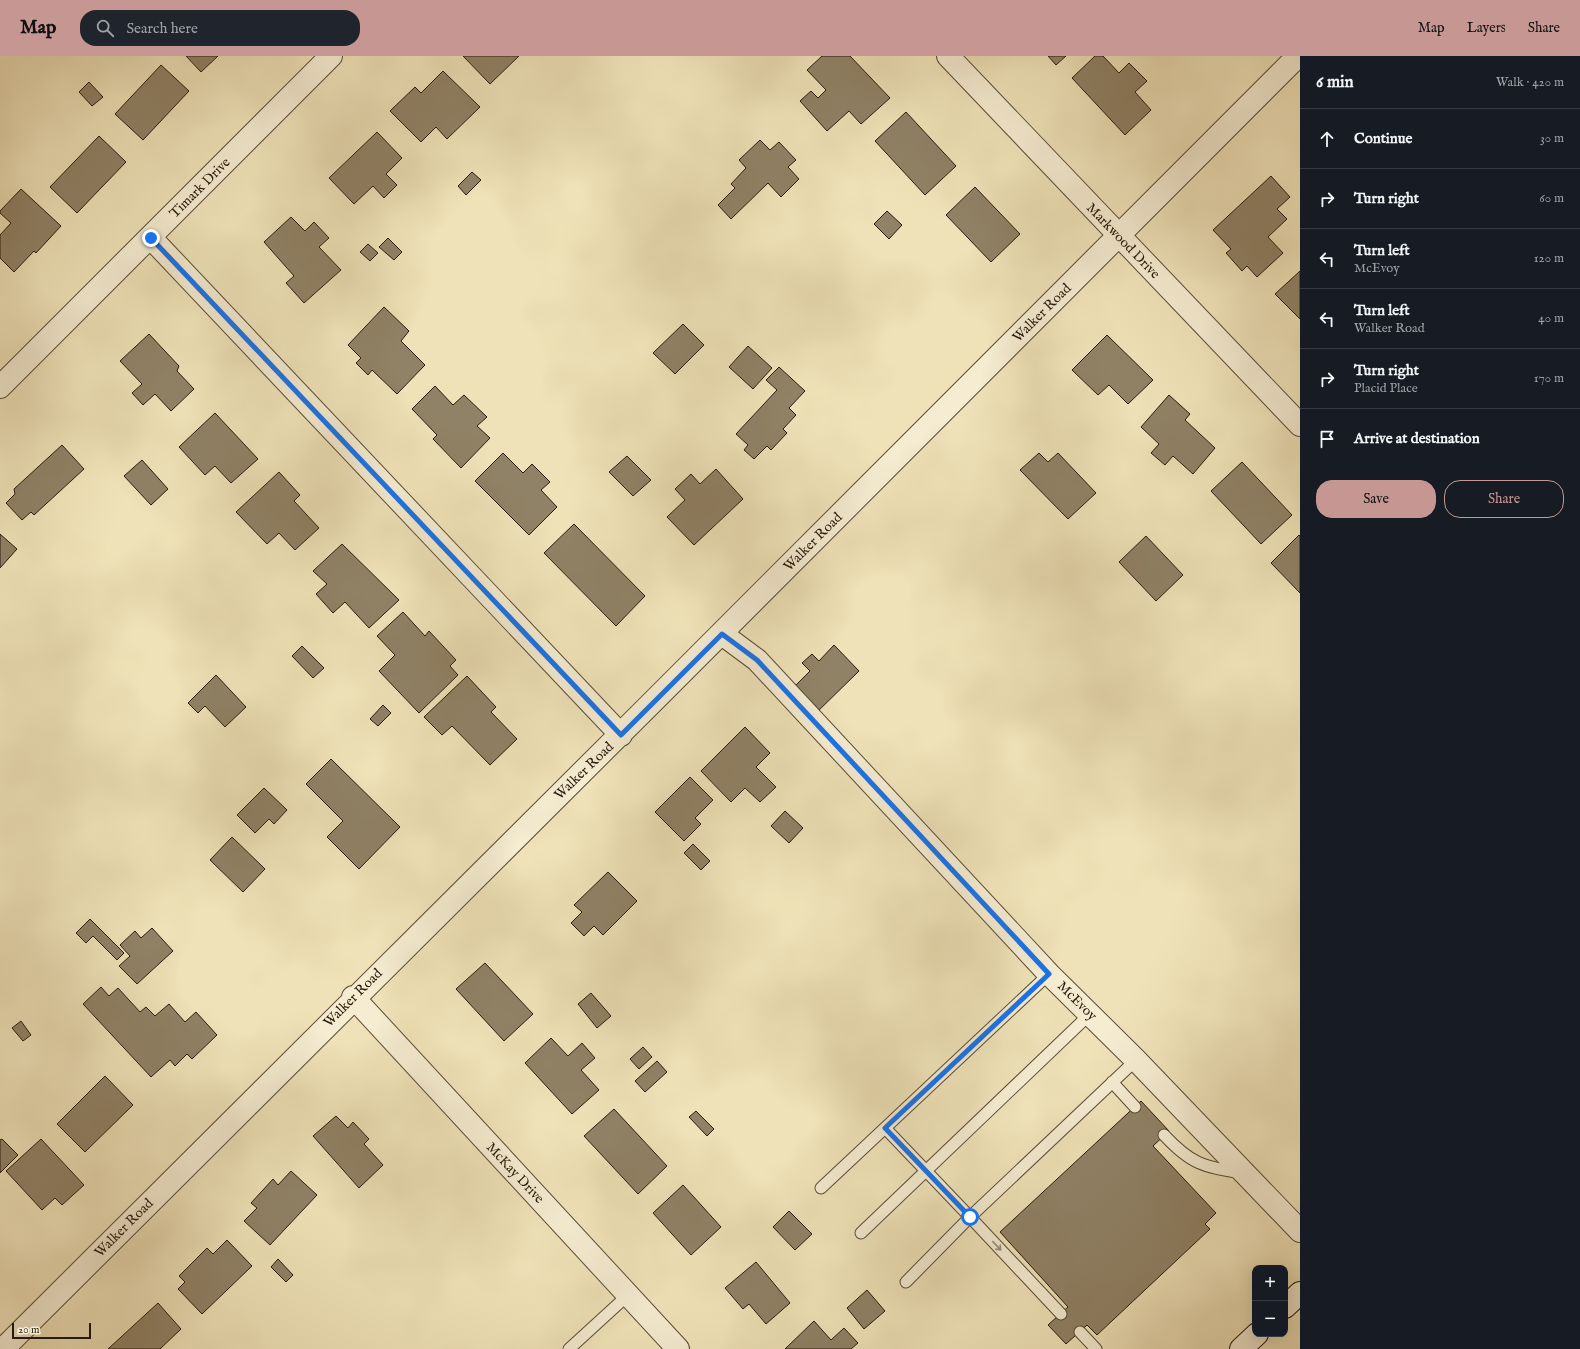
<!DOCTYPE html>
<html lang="en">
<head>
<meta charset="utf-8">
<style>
	body { margin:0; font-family:"IM FELL English",serif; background:#20242c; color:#f1f3f6 }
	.controls { position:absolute; right:12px; bottom:12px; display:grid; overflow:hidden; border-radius:8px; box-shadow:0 4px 16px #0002 }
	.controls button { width:36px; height:36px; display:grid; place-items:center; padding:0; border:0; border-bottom:1px solid #363941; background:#171b24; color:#f1f3f6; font:20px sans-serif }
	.scale { position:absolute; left:12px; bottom:10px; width:79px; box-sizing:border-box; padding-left:4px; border:2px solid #291b0e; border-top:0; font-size:11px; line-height:14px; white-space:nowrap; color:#291b0e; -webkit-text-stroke:3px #f5ecd1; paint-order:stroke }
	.stop { position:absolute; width:12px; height:12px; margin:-9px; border:3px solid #1a73e8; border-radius:50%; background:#fff }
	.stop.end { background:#1a73e8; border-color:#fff; box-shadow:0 1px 4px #0008 }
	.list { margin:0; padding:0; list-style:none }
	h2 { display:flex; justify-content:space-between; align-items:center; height:52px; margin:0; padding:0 16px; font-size:17px }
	h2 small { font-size:13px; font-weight:400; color:#9ea1a6 }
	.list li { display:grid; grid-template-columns:26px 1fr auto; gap:12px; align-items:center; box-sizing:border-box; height:60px; padding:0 16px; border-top:1px solid #363941 }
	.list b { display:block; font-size:15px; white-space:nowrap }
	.list p { margin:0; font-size:13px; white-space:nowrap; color:#9ea1a6 }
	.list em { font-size:13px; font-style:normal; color:#9ea1a6 }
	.actions { display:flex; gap:8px; padding:12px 16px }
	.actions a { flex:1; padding:9px 0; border:1px solid #c59692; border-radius:16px; text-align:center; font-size:14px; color:#c59692 }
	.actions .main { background:#c59692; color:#111 }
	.icon { flex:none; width:22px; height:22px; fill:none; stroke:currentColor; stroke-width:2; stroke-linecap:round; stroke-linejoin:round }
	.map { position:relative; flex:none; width:1300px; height:1293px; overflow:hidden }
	header { display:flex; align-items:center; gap:24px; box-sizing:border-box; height:56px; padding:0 20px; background:#c59692; color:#111 }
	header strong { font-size:19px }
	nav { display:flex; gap:22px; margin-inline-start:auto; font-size:14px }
	.search { width:280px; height:36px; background:#20242c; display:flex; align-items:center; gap:10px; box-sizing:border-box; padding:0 14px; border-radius:16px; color:#9ea1a6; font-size:15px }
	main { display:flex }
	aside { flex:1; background:#171b24 }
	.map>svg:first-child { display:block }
</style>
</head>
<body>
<header>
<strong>Map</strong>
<div class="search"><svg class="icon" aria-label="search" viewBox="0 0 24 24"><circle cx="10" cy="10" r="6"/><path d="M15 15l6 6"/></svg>Search here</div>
<nav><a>Map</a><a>Layers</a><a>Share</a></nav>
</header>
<main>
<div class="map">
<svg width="1300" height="1293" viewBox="0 0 1300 1293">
	<rect width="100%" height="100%" fill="#efe2b8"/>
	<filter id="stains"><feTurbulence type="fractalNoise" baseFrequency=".005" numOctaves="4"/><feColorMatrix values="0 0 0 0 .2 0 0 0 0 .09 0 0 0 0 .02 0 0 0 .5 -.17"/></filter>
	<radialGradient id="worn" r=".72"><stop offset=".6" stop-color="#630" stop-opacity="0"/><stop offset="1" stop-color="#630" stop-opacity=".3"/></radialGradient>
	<path fill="#908266" stroke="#291b0e" d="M186 0H218L201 16Z
		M463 0H519L490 28Z
		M822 0H850L890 42 861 68 849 55 827 75 800 45 811 35 818 42 826 34 807 14Z
		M1048 0H1066L1056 9Z
		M1095 0H1103L1119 17 1129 7 1147 25 1135 36 1151 54 1125 79 1072 22Z
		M161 9 189 35 143 84 115 58Z
		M443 15 480 51 447 83 436 71 421 86 390 55 415 31 421 37Z
		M89 26 103 41 92 50 79 36Z
		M906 56 956 110 925 139 875 85Z
		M377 76 402 102 386 118 397 129 384 142 373 130 354 148 329 122Z
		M99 80 126 106 77 157 50 131Z
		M760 84 770 94 779 86 796 104 788 111 799 123 781 141 768 127 731 163 718 149 735 132 731 128 746 112 739 104Z
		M472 116 481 124 466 139 458 130Z
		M1271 120 1290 141 1277 153 1287 163 1268 181 1283 197 1257 221 1247 210 1242 215 1226 197 1231 193 1213 174Z
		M975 131 1020 178 991 206 946 159Z
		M21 133 61 170 36 197 34 195 14 216 0 202V179L11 167 0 157V155Z
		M887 155 902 169 889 183 874 168Z
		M291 161 305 175 314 166 329 182 319 191 341 214 304 247 286 227 294 220 264 186Z
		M388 182 402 196 394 204 379 191Z
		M368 188 378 197 370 205 360 196Z
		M1300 215V263L1275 238Z
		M384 251 409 275 401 285 425 309 397 338 372 314 368 319 356 307 361 302 348 289Z
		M683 268 704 289 675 318 653 297Z
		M149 278 179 310 177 315 194 333 171 355 155 338 143 349 132 337 142 328 120 305Z
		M1107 279 1153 324 1128 348 1109 329 1098 339 1072 314Z
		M748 290 772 312 753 333 729 311Z
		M779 311 805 335 789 352 796 359 783 373 787 377 771 394 767 390 754 403 744 394 748 389 736 378 777 334 766 324Z
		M435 330 453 349 464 339 487 361 477 370 490 382 461 412 433 383 437 379 412 353Z
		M1169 339 1190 358 1185 364 1215 392 1193 418 1173 400 1165 409 1151 397 1159 388 1141 371Z
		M215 357 258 403 231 427 215 410 205 419 179 391Z
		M62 389 84 413 34 459 31 456 22 464 6 447 15 438 14 433Z
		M503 397 523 417 532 408 550 426 541 434 557 451 529 479 475 425Z
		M1039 397 1048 406 1058 397 1096 437 1068 463 1020 414Z
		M627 400 651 424 633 440 609 416Z
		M142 404 168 433 151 449 124 420Z
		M1242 406 1292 459 1261 488 1211 435Z
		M716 413 743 443 694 489 667 461 685 444 675 433 691 418 700 428Z
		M279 416 300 439 294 445 319 472 295 494 279 477 267 488 236 456Z
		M574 468 645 540 616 570 544 497Z
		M0 478 17 493 0 512Z
		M1299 479 1300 480V537L1271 507Z
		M1146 480 1183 519 1156 545 1119 506Z
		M342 488 399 544 369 572 345 546 333 557 316 538 327 528 313 515Z
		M403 556 425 580 429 575 456 604 450 610 458 619 419 657 379 615 395 599 377 580Z
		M834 589 859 615 812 661 788 637 810 615 802 607 812 598 819 605Z
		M302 590 324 612 313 622 292 600Z
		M216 619 246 651 225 671 205 650 198 657 188 647Z
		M467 620 496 651 491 656 517 683 490 709 452 670 442 679 424 661Z
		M383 649 391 657 378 670 370 663Z
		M745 671 770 697 756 711 776 731 760 746 745 732 731 746 701 715Z
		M331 703 400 771 359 813 327 781 343 765 306 728Z
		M690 721 713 744 695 762 701 768 684 785 655 756Z
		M264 732 287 754 274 768 269 763 255 777 237 759Z
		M785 755 803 772 789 787 771 770Z
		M232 781 265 813 243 836 210 804Z
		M693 788 710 805 701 814 684 797Z
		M608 816 637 845 603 879 594 870 584 880 571 867 582 856 574 849Z
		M90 863 124 897 117 904 93 880 86 887 76 877Z
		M152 872 173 895 137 928 119 910 130 900 120 889 135 875 141 882Z
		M485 907 533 958 504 985 456 933Z
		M101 931 109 940 118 932 140 956 146 951 155 960 169 948 185 966 196 956 217 979 192 1003 187 998 175 1010 170 1004 151 1021 83 948Z
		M591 937 611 960 597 972 578 948Z
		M21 965 31 979 23 985 12 972Z
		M551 982 568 1000 582 987 595 1002 581 1014 599 1034 572 1058 525 1007Z
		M643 991 652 1001 639 1013 630 1003Z
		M657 1005 667 1016 645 1036 635 1025Z
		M105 1020 133 1049 85 1096 57 1068Z
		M1141 1045 1169 1075 1153 1090 1216 1157 1205 1168 1210 1173 1097 1279 1087 1269 1066 1288 1048 1269 1068 1251 1000 1176Z
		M614 1053 667 1110 638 1138 584 1080Z
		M696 1055 714 1073 707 1080 689 1061Z
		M336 1060 348 1072 353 1066 369 1083 364 1088 383 1109 359 1132 313 1080Z
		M2 1083 18 1099 0 1117V1084Z
		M41 1083 84 1129 62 1149 55 1142 42 1154 6 1115Z
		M291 1115 317 1139 270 1189 244 1165 257 1152 251 1147 273 1123 278 1129Z
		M683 1129 721 1171 691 1199 653 1157Z
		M789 1155 812 1178 795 1194 773 1171Z
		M227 1184 252 1210 202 1258 178 1233 185 1226 179 1220 207 1192 213 1198Z
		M278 1203 293 1219 286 1226 271 1211Z
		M756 1206 790 1247 766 1268 749 1248 743 1253 725 1232Z
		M867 1234 885 1255 864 1273 847 1252Z
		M158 1247 181 1273 160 1293H108Z
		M814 1265 831 1284 844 1272 858 1287 851 1293H785Z"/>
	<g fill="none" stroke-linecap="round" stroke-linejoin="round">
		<g stroke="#5a4d38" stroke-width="13">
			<path id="lane" d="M1112 1026 1135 1051
				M885 1072 970 1161 906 1226
				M1164 1079C1191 1108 1202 1110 1240 1117
				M821 1132 1049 918
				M861 1177 1090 958
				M1061 1258 970 1161 1136 1004
				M1080 1276 1096 1293
				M569 1293 628 1239"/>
		</g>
		<g stroke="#5a4d38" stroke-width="24">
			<path id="street" d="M948 0 1300 369
				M151 182 621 679
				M0 331 331 0
				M722 578 757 604 1049 918 1136 1004 1300 1175
				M353 941 678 1293
				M3 1293C434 861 869 434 1298 0"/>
		</g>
		<g stroke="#291b0e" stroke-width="24">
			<path id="secondary" d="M1285 1251 1300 1237
				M1241 1293 1257 1278"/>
		</g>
		<use href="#lane" stroke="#f5ecd1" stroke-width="11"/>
		<use href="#street" stroke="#f5ecd1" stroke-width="22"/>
		<use href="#secondary" stroke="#f5ecd1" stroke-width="22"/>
	</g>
	<defs><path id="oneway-shaft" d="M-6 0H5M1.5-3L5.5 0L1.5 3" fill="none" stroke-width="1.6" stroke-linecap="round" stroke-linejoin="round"/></defs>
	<use stroke="#998e79" href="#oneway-shaft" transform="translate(997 1190) rotate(47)"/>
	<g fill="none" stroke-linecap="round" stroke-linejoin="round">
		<path stroke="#1a73e8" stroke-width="5" d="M151 182 621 679 722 578 757 604 1049 918 885 1072 970 1161"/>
	</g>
	<g text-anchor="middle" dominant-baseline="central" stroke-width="3" stroke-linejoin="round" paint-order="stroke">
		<g font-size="14" fill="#291b0e" stroke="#f5ecd1">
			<text transform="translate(200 132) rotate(-45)">Timark Drive</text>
			<text transform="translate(1123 185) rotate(46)">Markwood Drive</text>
			<text transform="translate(1042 257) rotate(-45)">Walker Road</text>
			<text transform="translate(813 486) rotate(-45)">Walker Road</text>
			<text transform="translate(584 715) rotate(-44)">Walker Road</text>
			<text transform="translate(353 942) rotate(-45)">Walker Road</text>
			<text transform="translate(1077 945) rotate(45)">McEvoy</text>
			<text transform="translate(515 1117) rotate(47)">McKay Drive</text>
			<text transform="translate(124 1172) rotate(-45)">Walker Road</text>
		</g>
	</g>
	<rect width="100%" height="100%" filter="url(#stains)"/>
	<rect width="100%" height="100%" fill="url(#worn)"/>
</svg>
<div class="controls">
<button>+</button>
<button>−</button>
</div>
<div class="scale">20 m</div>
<div class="stop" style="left:970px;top:1161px"></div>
<div class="stop end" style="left:151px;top:182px"></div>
</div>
<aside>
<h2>6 min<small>Walk · 420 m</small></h2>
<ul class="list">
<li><svg class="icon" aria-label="ahead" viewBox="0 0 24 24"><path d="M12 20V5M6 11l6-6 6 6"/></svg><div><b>Continue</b></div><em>30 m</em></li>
<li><svg class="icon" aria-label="right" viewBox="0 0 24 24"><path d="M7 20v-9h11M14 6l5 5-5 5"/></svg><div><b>Turn right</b></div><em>60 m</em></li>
<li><svg class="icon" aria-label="left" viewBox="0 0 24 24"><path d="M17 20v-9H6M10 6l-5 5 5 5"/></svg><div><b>Turn left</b><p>McEvoy</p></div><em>120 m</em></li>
<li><svg class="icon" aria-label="left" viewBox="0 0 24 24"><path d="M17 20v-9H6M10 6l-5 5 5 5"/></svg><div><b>Turn left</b><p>Walker Road</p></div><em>40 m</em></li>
<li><svg class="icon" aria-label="right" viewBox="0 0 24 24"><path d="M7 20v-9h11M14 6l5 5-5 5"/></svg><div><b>Turn right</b><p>Placid Place</p></div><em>170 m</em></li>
<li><svg class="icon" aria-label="arrive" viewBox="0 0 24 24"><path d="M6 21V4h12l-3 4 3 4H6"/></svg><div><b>Arrive at destination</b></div></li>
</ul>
<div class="actions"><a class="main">Save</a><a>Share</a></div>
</aside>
</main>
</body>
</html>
